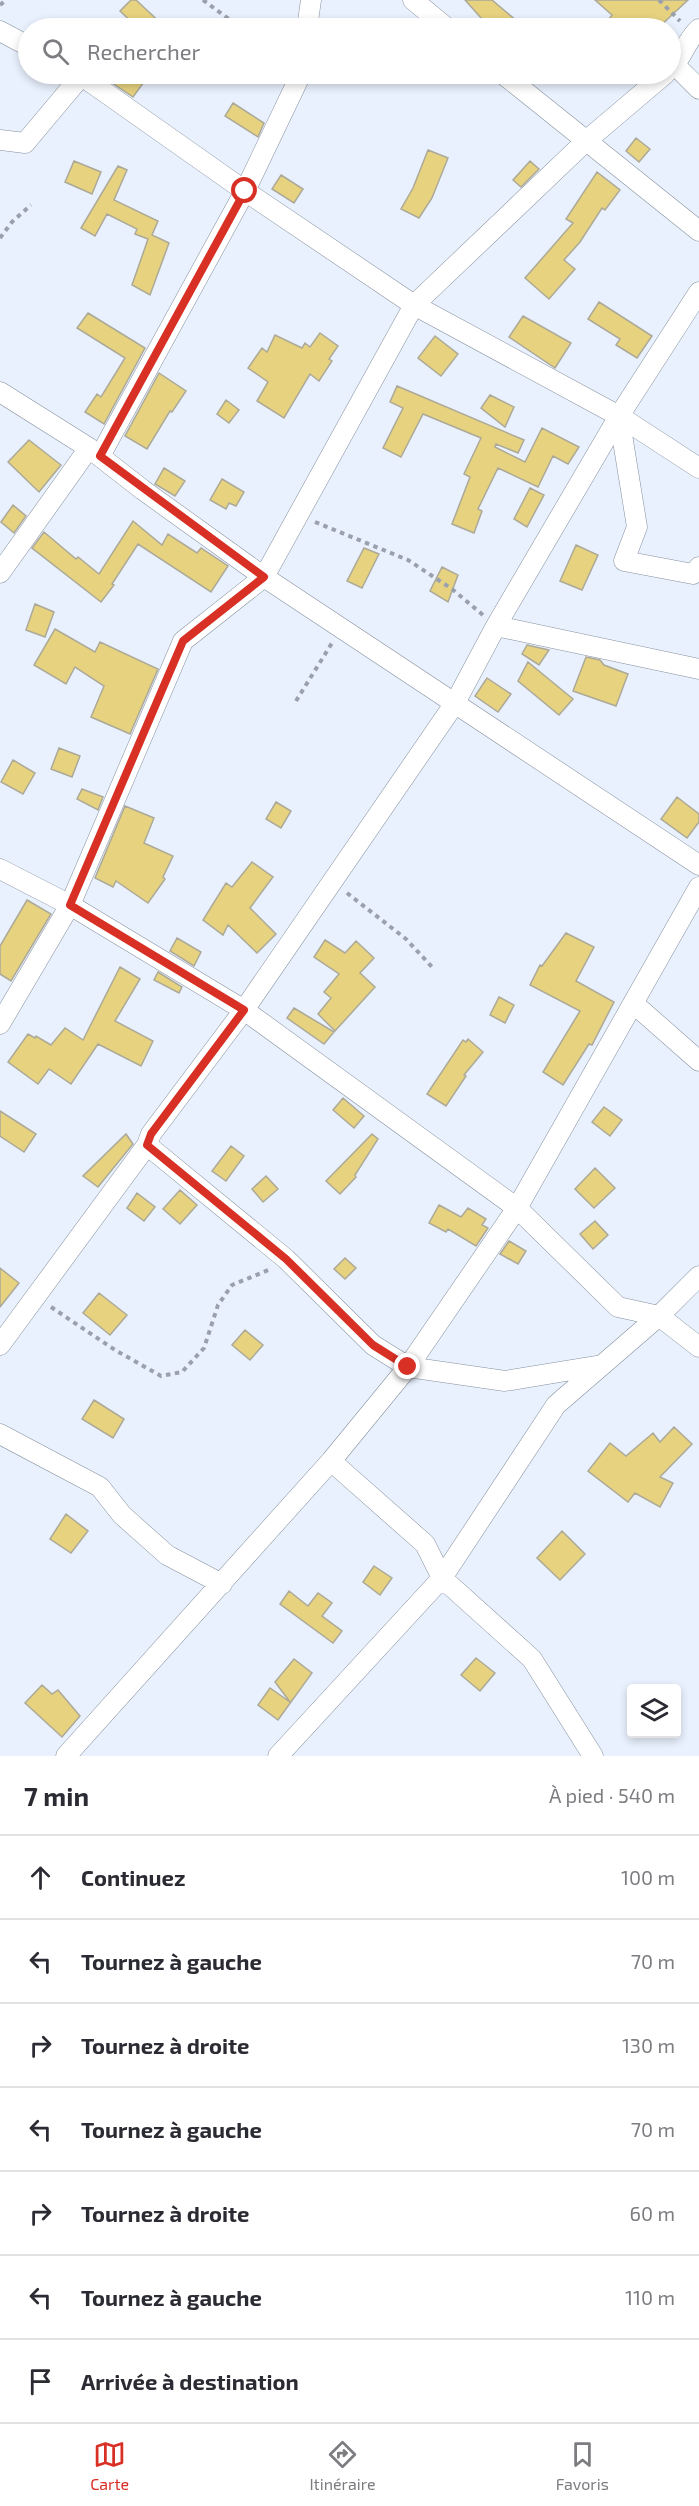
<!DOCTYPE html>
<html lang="fr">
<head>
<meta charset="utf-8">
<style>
	body { margin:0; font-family:"Exo 2",sans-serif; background:#f2f2f3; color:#2b2b33 }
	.controls { position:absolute; right:18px; bottom:18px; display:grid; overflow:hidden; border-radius:6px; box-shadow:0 3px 9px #0003 }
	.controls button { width:54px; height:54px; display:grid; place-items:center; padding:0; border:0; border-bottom:2px solid #e1e1e2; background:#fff; color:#2b2b33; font:30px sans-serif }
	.stop { position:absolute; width:18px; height:18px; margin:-14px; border:4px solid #d93025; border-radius:50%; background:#fff }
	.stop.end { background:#d93025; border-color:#fff; box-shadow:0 2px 6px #0008 }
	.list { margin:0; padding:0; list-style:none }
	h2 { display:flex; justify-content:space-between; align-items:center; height:78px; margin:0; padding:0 24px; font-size:26px }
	h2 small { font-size:20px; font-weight:400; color:#7c7c81 }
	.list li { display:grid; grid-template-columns:39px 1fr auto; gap:18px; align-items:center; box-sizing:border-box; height:84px; padding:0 24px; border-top:2px solid #e1e1e2 }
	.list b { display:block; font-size:22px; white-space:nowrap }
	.list em { font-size:20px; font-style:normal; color:#7c7c81 }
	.icon { flex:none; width:33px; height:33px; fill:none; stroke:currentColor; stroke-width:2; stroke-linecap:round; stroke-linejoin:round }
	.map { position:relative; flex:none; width:699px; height:1756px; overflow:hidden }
	.search { position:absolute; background:#fff; box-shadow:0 3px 9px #0003; left:18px; right:18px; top:18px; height:66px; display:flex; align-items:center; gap:15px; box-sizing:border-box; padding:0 21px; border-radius:33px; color:#7c7c81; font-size:22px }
	.sheet { height:666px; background:#fff }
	nav { display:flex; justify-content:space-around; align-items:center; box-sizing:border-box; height:84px; border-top:2px solid #e1e1e2; background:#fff; font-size:16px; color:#7c7c81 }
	nav a { display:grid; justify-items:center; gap:3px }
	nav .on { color:#d93025 }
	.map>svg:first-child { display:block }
</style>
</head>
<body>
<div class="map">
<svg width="699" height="1756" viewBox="0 0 699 1756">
	<rect width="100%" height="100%" fill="#e9f1fe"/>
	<path fill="#e6d27f" stroke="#aca998" stroke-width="1.5" d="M131 0H136L166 28H138L120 11Z
		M465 0H492L525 28H490Z
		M595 0H688L658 28H602L612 15Z
		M99 74H131L144 82 133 97Z
		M233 103 264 123 258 137 225 116Z
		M636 138 650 149 639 162 626 151Z
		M428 150 448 158 432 198 419 218 401 209 413 188Z
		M74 161 101 172 92 194 65 182Z
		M530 161 539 169 521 187 513 180Z
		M118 166 127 170 114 200 158 221 152 235 169 243 150 295 132 285 148 239 135 234 137 229 107 214 95 236 81 228Z
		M597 172 620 190 605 210 602 208 580 242 564 260 575 269 549 299 525 278 573 223 566 219Z
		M281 175 303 189 294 203 272 189Z
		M599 302 652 336 637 358 616 345 620 339 588 319Z
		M88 313 145 348 104 424 85 412 97 394 101 397 125 358 77 328Z
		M523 316 571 343 555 368 509 337Z
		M320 333 338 346 329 359 332 361 319 381 310 374 284 418 257 401 268 382 248 368 262 348 267 352 275 335 302 348 305 343 310 347Z
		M435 336 458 354 441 376 418 358Z
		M159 373 186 391 172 412 170 411 147 449 125 436Z
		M397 386 524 440 518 453 496 444 495 447 525 462 542 428 579 447 568 464 553 456 538 487 498 468 478 509 482 511 474 533 452 524 470 477 464 474 481 438 423 414 401 457 383 448 403 408 390 402Z
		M490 395 514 407 505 427 481 408Z
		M226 400 239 410 229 423 217 414Z
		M29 440 61 465 39 492 8 462Z
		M164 468 185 481 175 496 155 484Z
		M222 479 244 492 236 506 229 503 226 509 210 500Z
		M530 488 544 495 527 527 514 519Z
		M13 505 26 516 14 533 1 522Z
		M133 521 162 545 168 534 197 553 201 548 228 566 211 592 138 544 112 584 114 585 101 602 32 548 44 532 76 559 78 557 99 574Z
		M576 545 598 555 582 590 560 581Z
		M364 548 379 554 362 588 347 581Z
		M442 567 458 575 448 602 430 591Z
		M35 604 54 612 45 637 26 630Z
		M55 629 95 652 100 642 158 669 130 734 91 717 104 686 75 667 66 684 34 665Z
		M527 645 549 650 539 665 522 654Z
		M586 657 600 660 604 665 628 674 616 706 573 691Z
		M528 662 573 699 559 715 518 681Z
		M487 678 511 694 498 712 475 696Z
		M59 748 80 756 72 777 51 769Z
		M13 760 35 773 23 794 1 782Z
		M82 789 103 797 98 810 77 799Z
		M677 797 699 814V822L687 838 661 819Z
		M276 802 291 811 281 828 266 819Z
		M125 806 154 818 144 843 173 856 163 877 165 879 148 903 116 881 113 887 95 878Z
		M252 862 273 877 250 908 276 934 257 953 228 925 223 935 203 920 226 883 232 887Z
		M27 900 51 914 11 981 0 974V946Z
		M566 933 594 947 576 981 614 1002 592 1045 589 1044 563 1085 543 1072 580 1011 530 985 540 965 542 966Z
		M177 938 201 952 194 966 170 951Z
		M325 940 345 953 356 941 374 958 360 973 375 987 335 1031 318 1014 331 998 324 992 339 974 314 957Z
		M120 967 140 979 115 1021 153 1041 141 1066 98 1044 71 1084 49 1069 38 1084 8 1062 28 1034 35 1038 36 1036 51 1045 65 1028 83 1040Z
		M158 972 182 987 179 993 154 980Z
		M499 997 514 1005 505 1023 490 1015Z
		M294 1008 334 1032 324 1044 287 1018Z
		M468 1039 483 1052 464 1075 466 1076 446 1106 427 1094 463 1040 466 1042Z
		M343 1098 364 1116 354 1128 333 1110Z
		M604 1107 622 1120 610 1136 592 1122Z
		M0 1111 36 1134 24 1152 0 1136Z
		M126 1134 133 1144 98 1187 83 1176Z
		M372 1134 378 1139 355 1175 356 1177 340 1194 326 1181Z
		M231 1146 244 1156 226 1181 212 1171Z
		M595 1168 615 1188 594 1208 575 1189Z
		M266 1176 278 1189 263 1202 252 1189Z
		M180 1190 197 1205 180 1224 163 1209Z
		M137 1193 155 1207 144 1221 127 1208Z
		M439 1205 461 1217 468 1208 486 1219 482 1225 488 1228 476 1246 448 1229 446 1232 429 1223Z
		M595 1221 608 1235 593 1249 580 1234Z
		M509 1241 526 1251 518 1264 500 1254Z
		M345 1258 356 1268 345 1279 334 1269Z
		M0 1268 19 1283 0 1307Z
		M99 1293 127 1315 110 1335 83 1313Z
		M245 1330 263 1345 250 1360 232 1345Z
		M94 1400 124 1419 113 1438 82 1419Z
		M674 1427 692 1444 660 1477 673 1483 660 1507 635 1493 628 1502 588 1471 610 1443 626 1456 653 1433 660 1442Z
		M66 1514 88 1531 71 1553 50 1539Z
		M562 1531 585 1554 560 1580 537 1558Z
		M374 1566 392 1578 380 1595 363 1582Z
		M289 1591 308 1606 318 1593 332 1603 322 1616 342 1631 333 1643 280 1604Z
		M476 1658 495 1673 480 1691 461 1675Z
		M294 1659 312 1673 278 1720 258 1705 270 1688 290 1702 275 1682Z
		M42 1685 52 1694 58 1690 80 1716 62 1737 25 1703Z"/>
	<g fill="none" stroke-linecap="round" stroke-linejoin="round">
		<g stroke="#86909e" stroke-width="21">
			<path id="minor" d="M413 0 447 28
				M307 28 311 0
				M0 31 28 46
				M675 65 699 89
				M670 69C683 58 686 40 699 29
				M79 74 245 191 414 305 619 416 699 468
				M503 74 699 231
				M0 140 25 143 82 75
				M0 392 89 448 143 490 264 577 699 865
				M619 416 637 527 624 561 693 574 699 567
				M100 456 245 191 301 74
				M0 573 89 448
				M496 626 699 669
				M0 869 70 905 244 1010 517 1208 618 1307 659 1316 699 1347
				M633 1003 699 1061
				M0 1024 70 905 183 641 264 577 414 305 586 141 665 74
				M147 1145 286 1259 373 1345 408 1367 505 1381 602 1365
				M0 1345 147 1145 151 1134 244 1010 455 703 496 626 619 416 699 292
				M0 1434 100 1487 122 1515 167 1555 222 1584
				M331 1461 425 1544 442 1578 532 1659 593 1756
				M66 1756 331 1461 408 1367 517 1208 699 887
				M278 1756 442 1578 556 1405 659 1316 699 1276"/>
		</g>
		<path stroke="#9ba1ac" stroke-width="4" stroke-dasharray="4.5 4.5" stroke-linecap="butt" d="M203 0 241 28
			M659 0 680 21
			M0 5 6 0
			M0 238 12 222 31 205
			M315 522 408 560 452 589 483 615
			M296 701 332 643
			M347 893 406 939 433 968
			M51 1307 115 1350 161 1376 182 1372 204 1348 218 1305 232 1285 271 1269"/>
		<use href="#minor" stroke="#fff" stroke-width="20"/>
	</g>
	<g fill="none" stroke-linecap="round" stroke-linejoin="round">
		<path stroke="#d93025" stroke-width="8" d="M245 191 100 456 264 577 183 641 70 905 244 1010 151 1134 147 1145 286 1259 373 1345 408 1367"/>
	</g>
</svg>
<div class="controls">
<button><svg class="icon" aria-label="layers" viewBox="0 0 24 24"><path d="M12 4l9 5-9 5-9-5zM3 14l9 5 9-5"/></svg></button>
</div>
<div class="stop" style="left:245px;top:191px"></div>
<div class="stop end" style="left:408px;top:1367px"></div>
<div class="search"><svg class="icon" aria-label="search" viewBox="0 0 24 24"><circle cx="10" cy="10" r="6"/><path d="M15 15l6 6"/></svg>Rechercher</div>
</div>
<section class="sheet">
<h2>7 min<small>À pied · 540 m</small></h2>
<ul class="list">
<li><svg class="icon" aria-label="ahead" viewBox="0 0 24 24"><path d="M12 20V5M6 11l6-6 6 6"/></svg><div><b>Continuez</b></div><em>100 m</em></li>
<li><svg class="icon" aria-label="left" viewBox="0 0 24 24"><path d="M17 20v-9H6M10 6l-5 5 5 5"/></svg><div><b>Tournez à gauche</b></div><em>70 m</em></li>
<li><svg class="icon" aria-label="right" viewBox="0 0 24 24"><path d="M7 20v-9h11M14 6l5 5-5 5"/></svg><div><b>Tournez à droite</b></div><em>130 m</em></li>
<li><svg class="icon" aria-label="left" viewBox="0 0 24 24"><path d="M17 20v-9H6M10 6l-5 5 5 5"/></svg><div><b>Tournez à gauche</b></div><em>70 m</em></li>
<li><svg class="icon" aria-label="right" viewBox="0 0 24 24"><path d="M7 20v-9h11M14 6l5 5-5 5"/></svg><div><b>Tournez à droite</b></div><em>60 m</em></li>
<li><svg class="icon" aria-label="left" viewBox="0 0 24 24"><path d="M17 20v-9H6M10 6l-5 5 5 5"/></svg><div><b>Tournez à gauche</b></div><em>110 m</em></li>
<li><svg class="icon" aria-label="arrive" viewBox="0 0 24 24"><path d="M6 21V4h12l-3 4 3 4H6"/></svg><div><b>Arrivée à destination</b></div></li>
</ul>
</section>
<nav>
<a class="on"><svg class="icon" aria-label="map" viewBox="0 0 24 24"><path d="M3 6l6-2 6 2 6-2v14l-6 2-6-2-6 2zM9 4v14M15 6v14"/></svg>Carte</a>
<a><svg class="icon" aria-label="directions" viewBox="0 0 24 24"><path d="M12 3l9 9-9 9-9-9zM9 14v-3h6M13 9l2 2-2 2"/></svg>Itinéraire</a>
<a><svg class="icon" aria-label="saved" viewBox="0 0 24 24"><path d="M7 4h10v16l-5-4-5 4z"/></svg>Favoris</a>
</nav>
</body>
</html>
